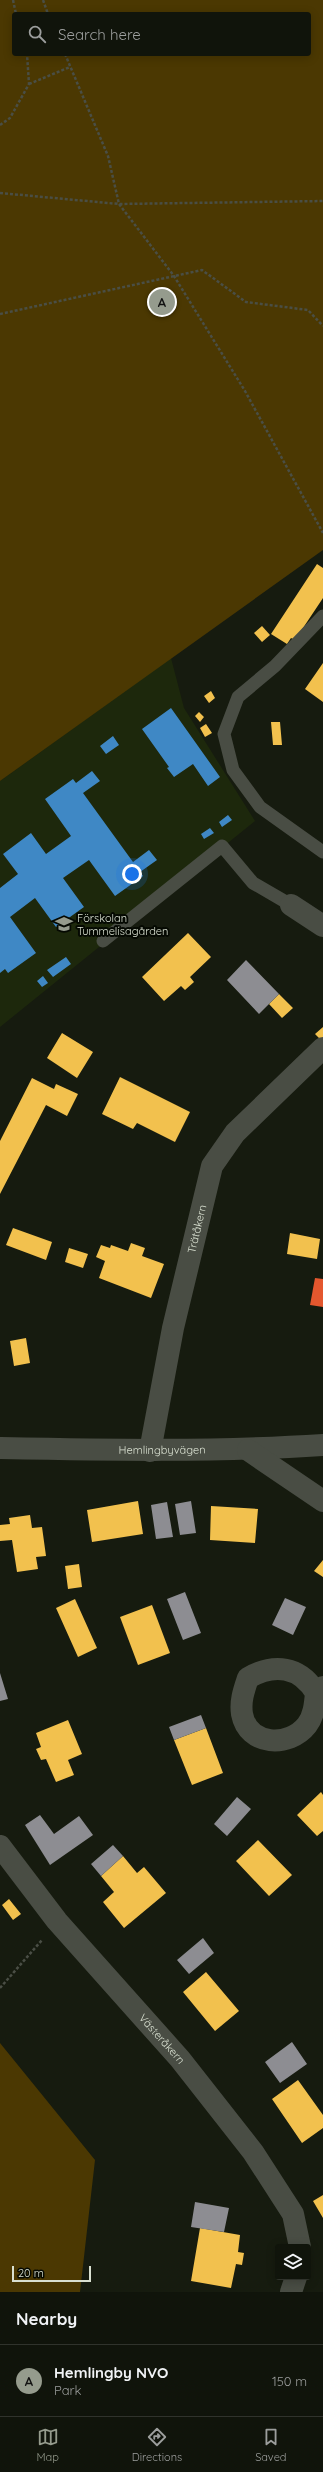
<!DOCTYPE html>
<html lang="en">
<head>
<meta charset="utf-8">
<style>
	body { margin:0; font-family:Quicksand,sans-serif; background:#191d14; color:#f1f3f6 }
	.controls { position:absolute; right:12px; bottom:12px; display:grid; overflow:hidden; border-radius:4px; box-shadow:0 2px 10px #0003 }
	.controls button { width:36px; height:36px; display:grid; place-items:center; padding:0; border:0; border-bottom:1px solid #30332c; background:#10140b; color:#f1f3f6; font:20px sans-serif }
	.scale { position:absolute; left:12px; bottom:10px; width:79px; box-sizing:border-box; padding-left:4px; border:2px solid #d9e0d1; border-top:0; font-size:11px; line-height:14px; white-space:nowrap; color:#d9e0d1; -webkit-text-stroke:3px #050902; paint-order:stroke }
	.you { position:absolute; left:132px; top:874px; width:14px; height:14px; margin:-10px; border:3px solid #fff; border-radius:50%; background:#1a73e8; box-shadow:0 0 0 6px #1a73e833 }
	.badge { display:grid; place-items:center; width:26px; height:26px; border-radius:50%; background:#959b8d; color:#111; font-size:13px; font-weight:700 }
	.pin { position:absolute; translate:-50% -50%; border:2px solid #fff; box-shadow:0 1px 4px #0006 }
	.list { margin:0; padding:0; list-style:none }
	h2 { display:flex; justify-content:space-between; align-items:center; height:52px; margin:0; padding:0 16px; font-size:17px }
	h2 small { font-size:13px; font-weight:400; color:#9c9e9d }
	.list li { display:grid; grid-template-columns:26px 1fr auto; gap:12px; align-items:center; box-sizing:border-box; height:72px; padding:0 16px; border-top:1px solid #30332c }
	.list b { display:block; font-size:15px; white-space:nowrap }
	.list p { margin:0; font-size:13px; white-space:nowrap; color:#9c9e9d }
	.list em { font-size:13px; font-style:normal; color:#9c9e9d }
	.icon { flex:none; width:22px; height:22px; fill:none; stroke:currentColor; stroke-width:2; stroke-linecap:round; stroke-linejoin:round }
	.map { position:relative; flex:none; width:323px; height:2292px; overflow:hidden }
	.search { position:absolute; background:#10140b; box-shadow:0 2px 10px #0003; left:12px; right:12px; top:12px; height:44px; display:flex; align-items:center; gap:10px; box-sizing:border-box; padding:0 14px; border-radius:4px; color:#9c9e9d; font-size:15px }
	.sheet { height:124px; background:#10140b }
	nav { display:flex; justify-content:space-around; align-items:center; box-sizing:border-box; height:56px; border-top:1px solid #30332c; background:#10140b; font-size:11px; color:#9c9e9d }
	nav a { display:grid; justify-items:center; gap:2px }
	nav .on { color:#959b8d }
	.map>svg:first-child { display:block }
</style>
</head>
<body>
<div class="map">
<svg width="323" height="2292" viewBox="0 0 323 2292">
	<rect width="100%" height="100%" fill="#161b0f"/>
	<path fill="#1d280c" d="M171 658 184 708 255 821 0 1027V781Z"/>
	<path fill="#4b3802" fill-rule="evenodd" d="M0 0H323V550L0 781ZM14 14H309V54H14Z
		M0 2043 95 2160 80 2292H0Z"/>
	<path fill="#f2c14e" d="M317 564 323 568V598L295 640 291 638 287 644 271 634Z
		M262 626 270 635 262 642 254 633Z
		M323 663V702L305 689Z
		M211 691 215 698 209 703 204 696Z
		M199 712 204 717 200 722 195 716Z
		M271 722H280L282 745H273Z
		M206 724 212 733 205 737 200 728Z
		M188 933 211 957 190 977 194 982 185 990 181 986 164 1001 142 977Z
		M279 994 293 1008 282 1018 269 1004Z
		M323 1027V1040L322 1041 315 1034Z
		M62 1033 93 1052 77 1078 47 1058Z
		M120 1077 190 1112 175 1142 137 1123 133 1129 102 1114Z
		M32 1078 54 1089 56 1084 78 1094 67 1116 46 1105 0 1194V1141Z
		M13 1228 52 1242 46 1260 6 1245Z
		M290 1233 320 1239 317 1259 287 1254Z
		M131 1243 145 1248 142 1256 164 1264 151 1298 99 1278 105 1261 96 1257 101 1245 110 1248 111 1245 128 1251Z
		M69 1248 88 1254 83 1268 65 1262Z
		M26 1338 30 1363 14 1366 10 1341Z
		M138 1501 143 1534 92 1542 87 1510Z
		M211 1506 258 1509 255 1543 210 1540Z
		M30 1515 32 1528 42 1527 46 1556 36 1557 38 1569 17 1572 12 1540 0 1541V1525L10 1524 9 1518Z
		M323 1560V1577L314 1571Z
		M79 1564 82 1587 68 1589 65 1566Z
		M75 1599 97 1648 78 1657 56 1608Z
		M152 1605 170 1653 138 1665 120 1617Z
		M68 1720 82 1754 68 1760 74 1775 56 1782 46 1759 41 1760 36 1749 41 1747 36 1733Z
		M206 1728 223 1773 192 1785 174 1740Z
		M321 1792 323 1795V1831L317 1836 297 1815Z
		M258 1840 292 1875 269 1896 236 1861Z
		M123 1856 137 1873 144 1867 166 1893 124 1928 103 1902 114 1892 101 1876Z
		M9 1899 21 1914 13 1920 2 1905Z
		M206 1972 239 2011 215 2031 183 1992Z
		M298 2080 323 2115V2128L302 2143 272 2099Z
		M323 2195V2218L313 2201Z
		M200 2228 240 2235 238 2252 244 2253 242 2265 236 2264 231 2288 191 2281Z"/>
	<path fill="#e4572e" d="M315 1278 323 1279V1307L310 1305Z"/>
	<path fill="#3f88c5" d="M171 708 220 777 208 786 193 764 174 777 167 768 169 767 142 729Z
		M113 736 119 745 106 754 100 746Z
		M92 771 100 781 83 793 133 862 149 850 157 860 140 872 143 876 115 896 89 860 63 878 84 907 56 927 35 898 10 917 36 953 8 973 5 969 0 973V888L18 874 3 854 31 833 46 854 71 836 45 799 73 779 76 783Z
		M228 815 232 820 222 827 219 822Z
		M210 828 214 833 204 839 201 834Z
		M66 957 71 964 53 977 47 970Z
		M43 976 48 983 42 987 37 981Z"/>
	<path fill="#8d8d92" d="M246 960 279 994 259 1014 227 980Z
		M191 1501 196 1533 180 1535 175 1504Z
		M167 1502 173 1537 156 1539 151 1505Z
		M185 1592 201 1633 183 1640 167 1599Z
		M285 1598 306 1607 293 1635 272 1625Z
		M0 1673 8 1699 0 1701Z
		M201 1715 206 1728 174 1740 169 1727Z
		M237 1797 251 1809 227 1836 214 1824Z
		M40 1815 54 1834 79 1816 93 1835 50 1865 25 1825Z
		M113 1845 123 1856 101 1876 91 1864Z
		M203 1938 214 1953 189 1974 177 1960Z
		M292 2042 307 2064 280 2083 265 2062Z
		M195 2202 229 2208 224 2232 191 2227Z"/>
	<g fill="none" stroke-linecap="round" stroke-linejoin="round">
		<path stroke="#4a4e45" stroke-width="2.5" stroke-dasharray="3 2" stroke-linecap="butt" d="M13 0 16 14
			M43 0 48 14
			M65 54 108 156 119 204 174 276 245 391 323 533
			M29 84 70 67
			M0 125 10 118 29 84 27 54
			M0 193 119 204 323 201
			M0 314 202 270 246 302 308 310 323 326
			M0 1988 42 1940"/>
		<path stroke="#494d44" stroke-width="13" d="M323 616 275 666 238 697 224 734 233 770 260 807 323 852
			M103 941 222 846 253 883 291 905"/>
		<g stroke="#494d44" stroke-width="22">
			<path d="M291 905 323 926"/>
			<path id="s1" d="M0 1448C108 1450 215 1452 323 1445"/>
			<path d="M248 1450 323 1501"/>
			<path id="s2" d="M150 1451 173 1328 212 1166 235 1133 323 1048"/>
			<path d="M316 1693C300 1666 274 1663 248 1678 244 1690 240 1701 242 1714 248 1746 289 1748 307 1725 314 1716 315 1704 316 1693L323 1687"/>
			<path id="s3" d="M0 1846 57 1921 180 2059 253 2152 293 2214 300 2247"/>
			<path d="M291 2292 296 2277"/>
		</g>
	</g>
	<defs>
		<g id="school-bare" transform="scale(1.38)"><path d="M0-5L7-2L0 1L-7-2ZM-4 1L0 2.5L4 1V4Q0 6-4 4Z" fill="#959b8d" stroke="#050902" stroke-width="2.5" paint-order="stroke"/></g>
	</defs>
	<g fill-rule="evenodd">
		<use href="#school-bare" x="64" y="924"/>
	</g>
	<g text-anchor="middle" dominant-baseline="central" stroke-width="4" stroke-linejoin="round" paint-order="stroke">
		<g font-size="11" fill="#d9e0d1" stroke="#050902" text-anchor="start">
			<text x="77" y="918">Förskolan<tspan x="77" dy="13">Tummelisagården</tspan></text>
		</g>
		<g font-size="11" fill="#d9e0d1" stroke="#050902">
			<text stroke="none"><textPath href="#s2" startOffset="227">Trätåkern</textPath></text>
			<text stroke="none"><textPath href="#s1" startOffset="162">Hemlingbyvägen</textPath></text>
			<text stroke="none"><textPath href="#s3" startOffset="252">Västeråkern</textPath></text>
		</g>
	</g>
</svg>
<div class="controls">
<button><svg class="icon" aria-label="layers" viewBox="0 0 24 24"><path d="M12 4l9 5-9 5-9-5zM3 14l9 5 9-5"/></svg></button>
</div>
<div class="scale">20 m</div>
<div class="you"></div>
<div class="pin badge" style="left:162px;top:302px">A</div>
<div class="search"><svg class="icon" aria-label="search" viewBox="0 0 24 24"><circle cx="10" cy="10" r="6"/><path d="M15 15l6 6"/></svg>Search here</div>
</div>
<section class="sheet">
<h2>Nearby<small></small></h2>
<ul class="list">
<li><span class="badge">A</span><div><b>Hemlingby NVO</b><p>Park</p></div><em>150 m</em></li>
</ul>
</section>
<nav>
<a class="on"><svg class="icon" aria-label="map" viewBox="0 0 24 24"><path d="M3 6l6-2 6 2 6-2v14l-6 2-6-2-6 2zM9 4v14M15 6v14"/></svg>Map</a>
<a><svg class="icon" aria-label="directions" viewBox="0 0 24 24"><path d="M12 3l9 9-9 9-9-9zM9 14v-3h6M13 9l2 2-2 2"/></svg>Directions</a>
<a><svg class="icon" aria-label="saved" viewBox="0 0 24 24"><path d="M7 4h10v16l-5-4-5 4z"/></svg>Saved</a>
</nav>
</body>
</html>
